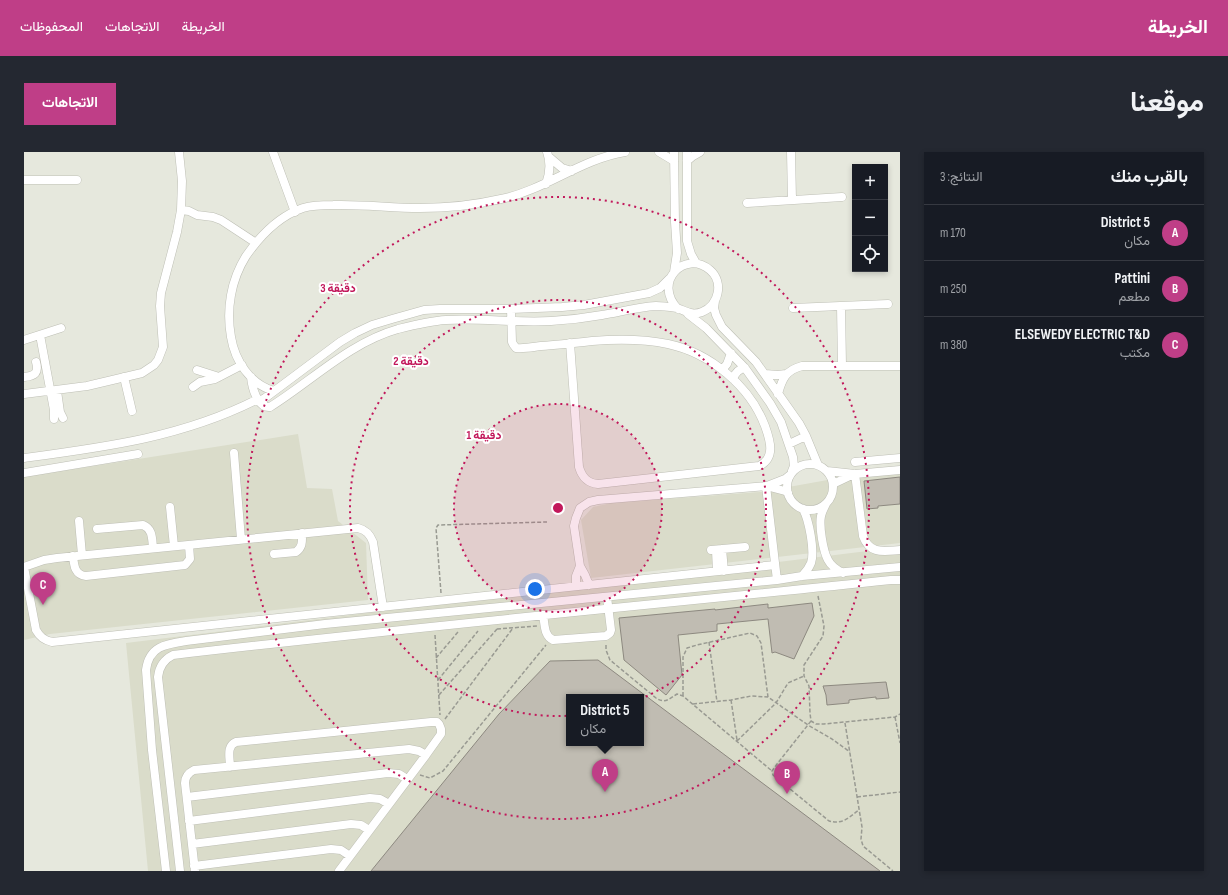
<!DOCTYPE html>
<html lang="ar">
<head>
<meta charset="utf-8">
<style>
	body { margin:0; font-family:"Sofia Sans Condensed",Vazirmatn,sans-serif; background:#242831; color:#f1f3f6; direction:rtl }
	.controls { position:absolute; right:12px; top:12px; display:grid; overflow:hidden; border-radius:0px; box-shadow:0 2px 6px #0003 }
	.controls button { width:36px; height:36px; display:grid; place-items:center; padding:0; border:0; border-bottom:1px solid #363941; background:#171b24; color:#f1f3f6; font:20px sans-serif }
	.you { position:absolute; left:511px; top:437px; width:14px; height:14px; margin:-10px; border:3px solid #fff; border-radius:50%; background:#1a73e8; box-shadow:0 0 0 6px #1a73e833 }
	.badge { display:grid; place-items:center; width:26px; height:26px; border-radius:50%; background:#bf3e87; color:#fff; font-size:13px; font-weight:700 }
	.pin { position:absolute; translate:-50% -33px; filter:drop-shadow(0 1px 2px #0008) }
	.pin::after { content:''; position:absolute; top:21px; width:14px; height:12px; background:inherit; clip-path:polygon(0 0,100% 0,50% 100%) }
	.popup { position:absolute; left:542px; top:542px; width:78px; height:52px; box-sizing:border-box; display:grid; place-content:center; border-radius:0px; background:#171b24; filter:drop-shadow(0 1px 3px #0005); font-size:13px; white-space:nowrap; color:#9ea1a6 }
	.popup b { font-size:15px; color:#f1f3f6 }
	.popup::after { content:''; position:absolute; left:50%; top:100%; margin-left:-8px; border:8px solid transparent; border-top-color:#171b24 }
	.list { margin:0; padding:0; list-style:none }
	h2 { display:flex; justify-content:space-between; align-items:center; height:52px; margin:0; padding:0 16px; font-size:17px }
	h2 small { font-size:13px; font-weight:400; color:#9ea1a6 }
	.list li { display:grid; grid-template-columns:26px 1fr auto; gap:12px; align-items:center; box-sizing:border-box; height:56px; padding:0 16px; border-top:1px solid #363941 }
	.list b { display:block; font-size:15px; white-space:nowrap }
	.list p { margin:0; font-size:13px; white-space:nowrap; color:#9ea1a6 }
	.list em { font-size:13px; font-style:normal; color:#9ea1a6 }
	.icon { flex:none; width:22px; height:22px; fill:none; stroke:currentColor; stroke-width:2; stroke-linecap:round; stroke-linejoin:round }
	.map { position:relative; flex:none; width:876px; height:719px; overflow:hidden; direction:ltr; border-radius:0px }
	header { display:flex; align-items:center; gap:24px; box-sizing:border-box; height:56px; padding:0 20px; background:#bf3e87; color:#fff }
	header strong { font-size:19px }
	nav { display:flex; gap:22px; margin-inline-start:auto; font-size:14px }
	.intro { display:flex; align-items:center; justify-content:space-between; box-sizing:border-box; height:96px; padding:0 24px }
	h1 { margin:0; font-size:28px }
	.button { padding:10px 18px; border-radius:0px; background:#bf3e87; color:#fff; font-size:14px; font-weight:700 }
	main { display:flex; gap:24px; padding:0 24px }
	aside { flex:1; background:#171b24; border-radius:0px; box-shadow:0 2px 6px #0003 }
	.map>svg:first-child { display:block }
</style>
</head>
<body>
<header>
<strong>الخريطة</strong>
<nav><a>الخريطة</a><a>الاتجاهات</a><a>المحفوظات</a></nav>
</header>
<div class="intro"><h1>موقعنا</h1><a class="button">الاتجاهات</a></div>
<main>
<aside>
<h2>بالقرب منك<small>النتائج: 3</small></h2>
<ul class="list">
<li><span class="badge">A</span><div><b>District 5</b><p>مكان</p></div><em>170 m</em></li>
<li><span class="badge">B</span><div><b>Pattini</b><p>مطعم</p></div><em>250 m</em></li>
<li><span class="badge">C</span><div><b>ELSEWEDY ELECTRIC T&amp;D</b><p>مكتب</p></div><em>380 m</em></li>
</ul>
</aside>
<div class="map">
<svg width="876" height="719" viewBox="0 0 876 719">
	<rect width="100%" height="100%" fill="#e6e8dd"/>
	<path fill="#dadcca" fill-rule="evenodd" d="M274 282 283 336 308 337 314 369 342 391 344 448 26 482 0 488V325Z
		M876 315V391L567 426 557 368 569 355 587 351 736 340Z
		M876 395V719H124L102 491ZM545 545H617V591H545Z"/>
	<path fill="#c0bcb2" stroke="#8d8980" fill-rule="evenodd" d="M876 325V352L854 354V356L843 357 840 329Z
		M788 451 790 464 770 507 751 500 748 501 744 467 693 472V479L654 483 658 523 642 543 600 508 595 466 691 457V458L744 452V456Z
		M574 508 634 553 856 719H347L475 562 526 509ZM545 545H617V591H545Z
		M862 530 865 546 852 547V545L825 548V551L803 553 802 543 799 534Z"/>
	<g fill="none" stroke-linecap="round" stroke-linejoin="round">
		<g stroke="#bebfb5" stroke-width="9">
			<path id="minor" d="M249 0 271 60
				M635 0 650 9
				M663 0V89L667 102 672 111
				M767 0 768 48
				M525 5 538 16 548 19
				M663 9 669 4 676 0
				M0 28H53
				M522 32C526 21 527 11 523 0
				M723 51 818 45
				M157 58 165 59 173 63 189 65 197 68 232 91
				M650 120 653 101 651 70 650 0
				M691 149 690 156 692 163 698 175 732 210 775 271 782 284 794 313
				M817 154 818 214
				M769 156 864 152
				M487 157 488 190 489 192 492 196C500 197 509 195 517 194 534 193 551 191 568 189 593 187 620 187 644 192 686 201 726 234 741 274 746 288 752 306 735 314L574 332C563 331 558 325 555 315L546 191
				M664 162 682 176 721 216 746 251 757 270 769 305 770 314 768 319
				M16 183 30 258V267
				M0 188 37 176
				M173 218 195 225
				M698 218 703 212 707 201
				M741 222 754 223 762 222
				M0 225C11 224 15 221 12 210
				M100 225 108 259
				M227 225C228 235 233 256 246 255 289 228 325 191 374 177 390 173 406 169 422 168 457 166 492 171 527 169 544 168 561 166 578 163 596 160 614 155 632 154 638 154 646 155 653 156 662 159 668 164 678 160 695 153 700 130 686 118 661 97 628 130 654 157
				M709 227C711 221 714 217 721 216
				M169 235 176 230 191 227 218 213
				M33 239 36 260 39 266
				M250 239C226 232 211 209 207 185 202 157 207 128 222 104 236 84 255 64 279 56 289 53 299 53 309 53 338 52 367 56 396 56 423 56 451 53 477 47 521 38 557 7 601 0
				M0 242 63 234 118 221 130 213 134 208 139 195 136 154 137 141 153 80 157 58 158 29 155 0
				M754 242C758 227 762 218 778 214H876
				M239 253V247L241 246 316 190 331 181 348 173 368 167 400 158 416 157H487L538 155 560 153 625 141 636 136 645 127
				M765 292 782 284
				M210 301 217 387
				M0 306C82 295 159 285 234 247
				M831 310 876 306
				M763 335a23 23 0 1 1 46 0a23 23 0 1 1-46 0Z
				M876 318 831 322 839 384C846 403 860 399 876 398
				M803 319 831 322
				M0 321 114 302
				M809 332 830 322
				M742 334 753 428
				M743 334 761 327 766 323
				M802 352C800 356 798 359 797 364 795 374 799 399 804 408 807 414 813 418 819 421
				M146 355 150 394
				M55 369 58 403
				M73 377 119 373C129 377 128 387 129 396
				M698 397 700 419
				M687 398 721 395
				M692 398 693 419
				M250 402 272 400C279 395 278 389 278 381
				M49 404C50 414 51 423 62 424L161 413 166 407 165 393
				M0 415 12 478C16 485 20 488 28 490L751 413
				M0 415 20 408 33 406 334 376C342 378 346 382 349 390L359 455
				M778 424C782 420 785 416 787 411 791 399 785 368 779 357
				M565 433 561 423 556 414 550 374 552 366 556 356 565 350 574 348 742 334 761 339 764 341
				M552 434V424L556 414
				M519 463C521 473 520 484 529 488L582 484 586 481 587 478 583 445
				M206 615C206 606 202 594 212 590L407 570H413L415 572 417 577V582L402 603 315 719
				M163 645 364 621 375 622 383 627
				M165 669 346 646 356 647 365 652
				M168 692 327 672 337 673 345 678
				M170 714 307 697 317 698 326 704
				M142 719 128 598 122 518C125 494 142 492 162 489L301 472 753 428 778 424 876 415
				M156 719 134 525C135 515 139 508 149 503 388 475 628 453 867 428H876
				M171 719 161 631C161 625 164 621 170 618L385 597 395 599 402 603"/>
		</g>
		<path stroke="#999a92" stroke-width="1.5" stroke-dasharray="4 2" stroke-linecap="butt" d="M417 441 412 376 414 373 523 370
			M794 444 800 474 799 484 780 513V524L785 534 786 561 787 569 792 572H800L871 565 876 562
			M473 477 513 474
			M411 483 416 563
			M685 490 693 550
			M582 493V498L586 508 632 546C641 552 645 547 653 542L659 544 748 619
			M412 506 434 480
			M414 528 454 479
			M415 543 473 477
			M659 544V505L663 496 673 493 726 481 733 484 737 491 744 545
			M707 548 713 588
			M669 552 707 548 727 544 744 545 784 573 808 587 826 600
			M871 565 876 591
			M421 567 489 476
			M787 569 753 612 748 619 749 623 805 669C819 673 825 665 835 658
			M821 571 838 675 837 687 839 694 869 719
			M713 589 752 551 764 531 780 524
			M396 623 406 626 419 619 522 493
			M833 645 876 640"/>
		<use href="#minor" stroke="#fff" stroke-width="8"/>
	</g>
	<circle cx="534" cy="356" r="104" fill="#c2185b" fill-opacity=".12"/>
	<g fill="none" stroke="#c2185b" stroke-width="2" stroke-dasharray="2 4">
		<circle cx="534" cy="356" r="104"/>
		<circle cx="534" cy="356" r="208"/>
		<circle cx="534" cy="356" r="311"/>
	</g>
	<circle cx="534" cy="356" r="6" fill="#c2185b" stroke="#fff" stroke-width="2"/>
	<g font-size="12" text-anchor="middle" font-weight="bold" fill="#c2185b" stroke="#fff" stroke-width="4" stroke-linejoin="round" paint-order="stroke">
		<text x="314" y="140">3 دقيقة</text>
		<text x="387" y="213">2 دقيقة</text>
		<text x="460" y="287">1 دقيقة</text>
	</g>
</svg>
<div class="controls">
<button>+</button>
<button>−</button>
<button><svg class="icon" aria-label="locate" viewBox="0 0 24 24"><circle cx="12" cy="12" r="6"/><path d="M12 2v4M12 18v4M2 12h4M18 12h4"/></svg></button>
</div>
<div class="you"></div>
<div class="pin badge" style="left:581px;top:640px">A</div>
<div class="popup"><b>District 5</b>مكان</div>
<div class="pin badge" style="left:763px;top:642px">B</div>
<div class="pin badge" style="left:19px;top:453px">C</div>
</div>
</main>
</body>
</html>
